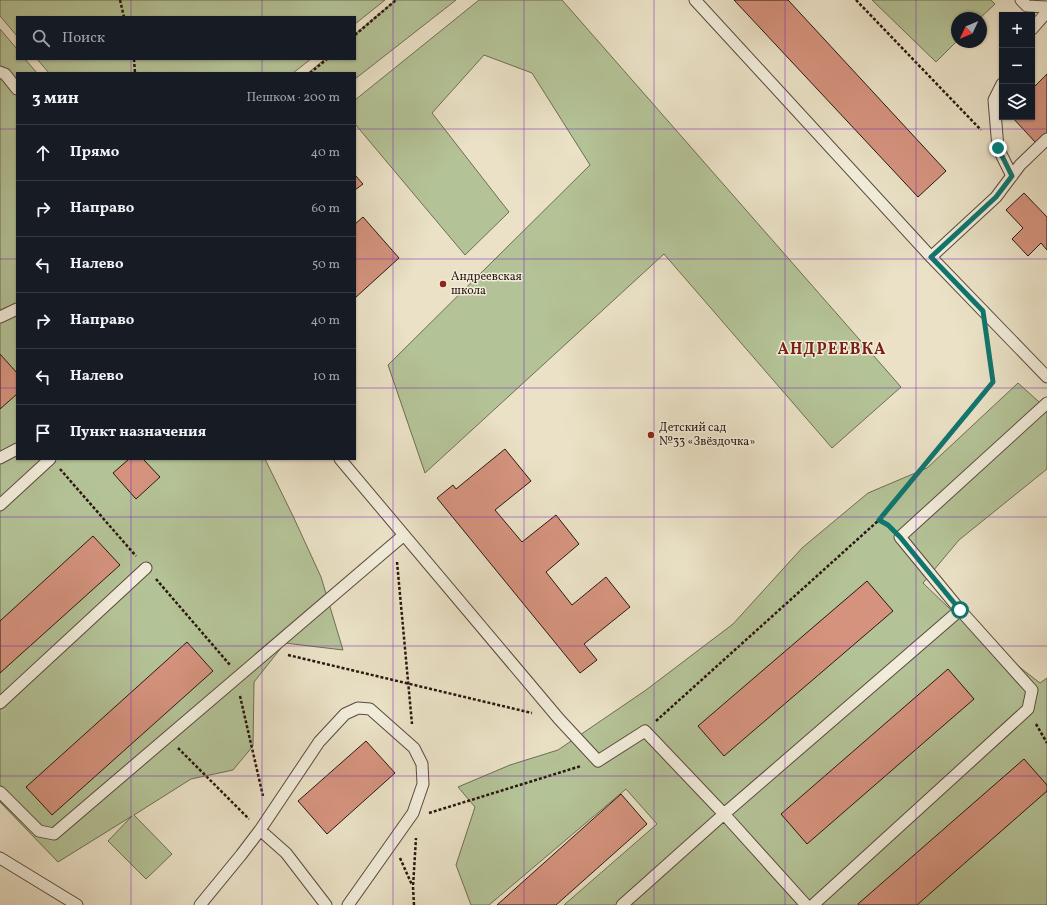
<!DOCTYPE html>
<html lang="ru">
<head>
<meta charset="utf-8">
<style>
	body { margin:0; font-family:Vollkorn,serif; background:#20242c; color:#f1f3f6 }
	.controls { position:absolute; right:12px; top:12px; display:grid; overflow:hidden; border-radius:0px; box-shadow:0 1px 3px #0004 }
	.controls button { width:36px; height:36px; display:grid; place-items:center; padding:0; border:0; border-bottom:1px solid #363941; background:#171b24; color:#f1f3f6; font:20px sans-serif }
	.compass { position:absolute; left:951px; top:12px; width:36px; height:36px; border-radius:50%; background:#171b24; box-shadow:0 1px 3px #0004; rotate:226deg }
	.stop { position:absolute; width:12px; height:12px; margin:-9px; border:3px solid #0f766e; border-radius:50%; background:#fff }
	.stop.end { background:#0f766e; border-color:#fff; box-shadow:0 1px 4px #0008 }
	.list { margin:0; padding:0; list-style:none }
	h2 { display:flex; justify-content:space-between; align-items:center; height:52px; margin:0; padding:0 16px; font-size:17px }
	h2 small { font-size:13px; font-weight:400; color:#9ea1a6 }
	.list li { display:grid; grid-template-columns:26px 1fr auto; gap:12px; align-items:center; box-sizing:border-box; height:56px; padding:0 16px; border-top:1px solid #363941 }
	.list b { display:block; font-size:15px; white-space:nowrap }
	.list em { font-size:13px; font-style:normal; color:#9ea1a6 }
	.icon { flex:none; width:22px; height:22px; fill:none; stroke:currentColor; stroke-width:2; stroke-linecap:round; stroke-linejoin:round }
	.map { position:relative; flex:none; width:1047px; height:905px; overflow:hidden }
	.search { position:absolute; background:#171b24; box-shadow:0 1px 3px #0004; left:16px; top:16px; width:340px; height:44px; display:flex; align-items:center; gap:10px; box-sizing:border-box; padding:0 14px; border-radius:0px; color:#9ea1a6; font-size:15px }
	.panel { position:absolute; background:#171b24; box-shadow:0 1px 3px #0004; left:16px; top:72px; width:340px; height:388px; border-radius:0px }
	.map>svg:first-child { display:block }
</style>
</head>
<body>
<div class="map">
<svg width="1047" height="905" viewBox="0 0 1047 905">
	<rect width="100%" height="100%" fill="#eae1c6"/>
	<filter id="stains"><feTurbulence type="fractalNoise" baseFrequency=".005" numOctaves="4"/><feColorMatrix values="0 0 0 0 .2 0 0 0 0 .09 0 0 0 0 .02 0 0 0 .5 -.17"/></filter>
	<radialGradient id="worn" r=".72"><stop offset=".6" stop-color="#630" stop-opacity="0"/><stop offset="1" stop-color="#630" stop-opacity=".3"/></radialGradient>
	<path fill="#b4c397" stroke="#6f6d54" d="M0 0H385L355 24V17H17V36L0 16Z
		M396 0H456L355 79V73H308L325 59H355V34Z
		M479 0H562L901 387 832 448 664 254 425 473 388 365 590 165 532 73 484 55 432 113 509 212 465 255 355 124V100Z
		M872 0H991L995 4 980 18H957V41L936 62Z
		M0 29 17 49V59H25L37 73H17V459H265L293 516 321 577 343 650 285 643 254 682 253 746 233 770 191 779 134 815 172 854 146 879 108 841 132 816 58 862 0 802Z
		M37 59H311L293 73H49Z
		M1018 383 1047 409V469L959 540 923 583 973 631 1040 683 1047 678V905H564L657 824 626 789 489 905H471L456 865 475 807 458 787 510 765 558 750 646 690 733 624 802 548 868 493 927 468Z"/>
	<path fill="#d5937e" stroke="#2a1710" d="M734 0H788L946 171 918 197Z
		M1047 74V133L1036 143 1012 117H1032V89Z
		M355 175 363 184 355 190Z
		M1024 193 1047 217V250L1041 243 1028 256 1012 239 1023 228 1006 210Z
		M363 217 399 258 355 298V224Z
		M0 354 17 373V394L0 409Z
		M505 449 531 481 495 510 522 542 556 515 579 544 546 572 572 605 606 577 630 607 584 644 597 660 580 673 437 498 453 485 456 489Z
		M129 459H143L160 477 136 499 113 473Z
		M93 536 120 565 0 673V621Z
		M867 581 893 611 724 756 698 726Z
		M187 642 213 671 52 815 26 787Z
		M948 669 974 699 807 844 781 814Z
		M366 741 395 773 327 834 298 801Z
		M1024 759 1047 785V791L917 905H859L858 904Z
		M621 794 647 824 556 905H497Z"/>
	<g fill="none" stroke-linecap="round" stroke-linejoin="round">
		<g stroke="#5a4a3e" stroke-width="13">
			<path id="service" d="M695 0 931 257 1047 377
				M1021 0 1027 6 1047 7
				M1032 29 1047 12
				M0 72 5 74 17 89
				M1002 84 994 100 998 148 1012 176
				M931 257 996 197 1020 165 1047 139
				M0 317 17 309
				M0 458 17 449
				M340 459 559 719 598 761 645 731 724 814 960 610
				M0 505 50 459
				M0 703 146 568
				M0 792 39 831 54 834 404 535
				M260 830 319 742 345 714 358 708 370 709 414 748 422 764 423 784 413 813 348 905
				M0 858 77 905
				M200 905 241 855 260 830 286 853 326 905
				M622 905 724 814 806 905
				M813 905 1028 709 1032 690 960 610 900 537 1047 403"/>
		</g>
		<path stroke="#2a1710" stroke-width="2.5" stroke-dasharray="3 2" stroke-linecap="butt" d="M120 0 124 17
			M856 0 981 130
			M355 35 396 0
			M134 59 135 73
			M310 73 327 59
			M60 469 136 556
			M879 520 993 382 987 338
			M397 562 412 724
			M156 579 230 665
			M288 655 532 713
			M240 696 263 796
			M656 721 879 520 890 527
			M1036 724 1047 743
			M178 748 249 819
			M429 813 581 766
			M400 858 412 885
			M414 905 413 887 416 838"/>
		<use href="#service" stroke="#f1ecda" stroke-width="11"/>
	</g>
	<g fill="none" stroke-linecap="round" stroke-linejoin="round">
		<path stroke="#0f766e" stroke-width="5" d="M960 610 900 537 888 525 879 520 993 382 983 311 931 257 996 197 1012 176 998 148"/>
	</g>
	<path fill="none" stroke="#7b2cbf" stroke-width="1" stroke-opacity="0.55" d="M131 0V17M262 0V17M393 0V905M524 0V905M654 0V905M785 0V905M916 0V905M131 59V73M262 59V73M0 129H17M355 129H1047M0 259H17M355 259H1047M0 388H17M355 388H1047M131 459V905M262 459V905M0 517H1047M0 646H1047M0 776H1047"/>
	<g fill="#8f2418" stroke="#f1ecda" stroke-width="1.5">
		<circle cx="443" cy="284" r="4"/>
		<circle cx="651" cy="435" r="4"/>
	</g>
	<g text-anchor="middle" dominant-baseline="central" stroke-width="3" stroke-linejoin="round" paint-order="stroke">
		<g font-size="12" fill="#2a1710" stroke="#f1ecda" text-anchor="start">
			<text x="451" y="277">Андреевская<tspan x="451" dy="14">школа</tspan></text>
			<text x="659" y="428">Детский сад<tspan x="659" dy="14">№33 «Звёздочка»</tspan></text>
		</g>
		<g font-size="16" font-weight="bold" letter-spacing="1" fill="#7a1f14" stroke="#f1ecda">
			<text x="832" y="350">АНДРЕЕВКА</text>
		</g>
	</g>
	<rect width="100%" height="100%" filter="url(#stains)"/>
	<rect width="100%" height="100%" fill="url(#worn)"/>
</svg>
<div class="controls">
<button>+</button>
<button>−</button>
<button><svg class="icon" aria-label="layers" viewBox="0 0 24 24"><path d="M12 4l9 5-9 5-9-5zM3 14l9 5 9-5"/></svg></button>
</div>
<svg class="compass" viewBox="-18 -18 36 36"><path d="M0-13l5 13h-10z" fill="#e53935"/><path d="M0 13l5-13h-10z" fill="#9ea1a6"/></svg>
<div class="stop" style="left:960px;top:610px"></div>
<div class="stop end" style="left:998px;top:148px"></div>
<div class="search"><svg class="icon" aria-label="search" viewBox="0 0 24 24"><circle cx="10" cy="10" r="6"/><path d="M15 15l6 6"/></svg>Поиск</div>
<section class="panel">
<h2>3 мин<small>Пешком · 200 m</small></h2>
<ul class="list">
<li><svg class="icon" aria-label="ahead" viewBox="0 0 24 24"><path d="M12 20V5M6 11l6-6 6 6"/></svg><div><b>Прямо</b></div><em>40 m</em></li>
<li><svg class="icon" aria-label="right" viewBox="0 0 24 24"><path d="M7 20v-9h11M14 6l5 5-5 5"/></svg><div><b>Направо</b></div><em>60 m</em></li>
<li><svg class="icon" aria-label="left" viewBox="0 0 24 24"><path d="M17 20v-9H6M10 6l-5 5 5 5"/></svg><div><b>Налево</b></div><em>50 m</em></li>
<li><svg class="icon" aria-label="right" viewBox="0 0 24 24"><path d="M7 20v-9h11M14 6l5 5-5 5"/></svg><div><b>Направо</b></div><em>40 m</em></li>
<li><svg class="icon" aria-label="left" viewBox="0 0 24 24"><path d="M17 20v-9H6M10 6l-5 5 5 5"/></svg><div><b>Налево</b></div><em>10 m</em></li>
<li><svg class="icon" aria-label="arrive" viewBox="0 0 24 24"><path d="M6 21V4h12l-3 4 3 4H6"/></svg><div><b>Пункт назначения</b></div></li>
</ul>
</section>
</div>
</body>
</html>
